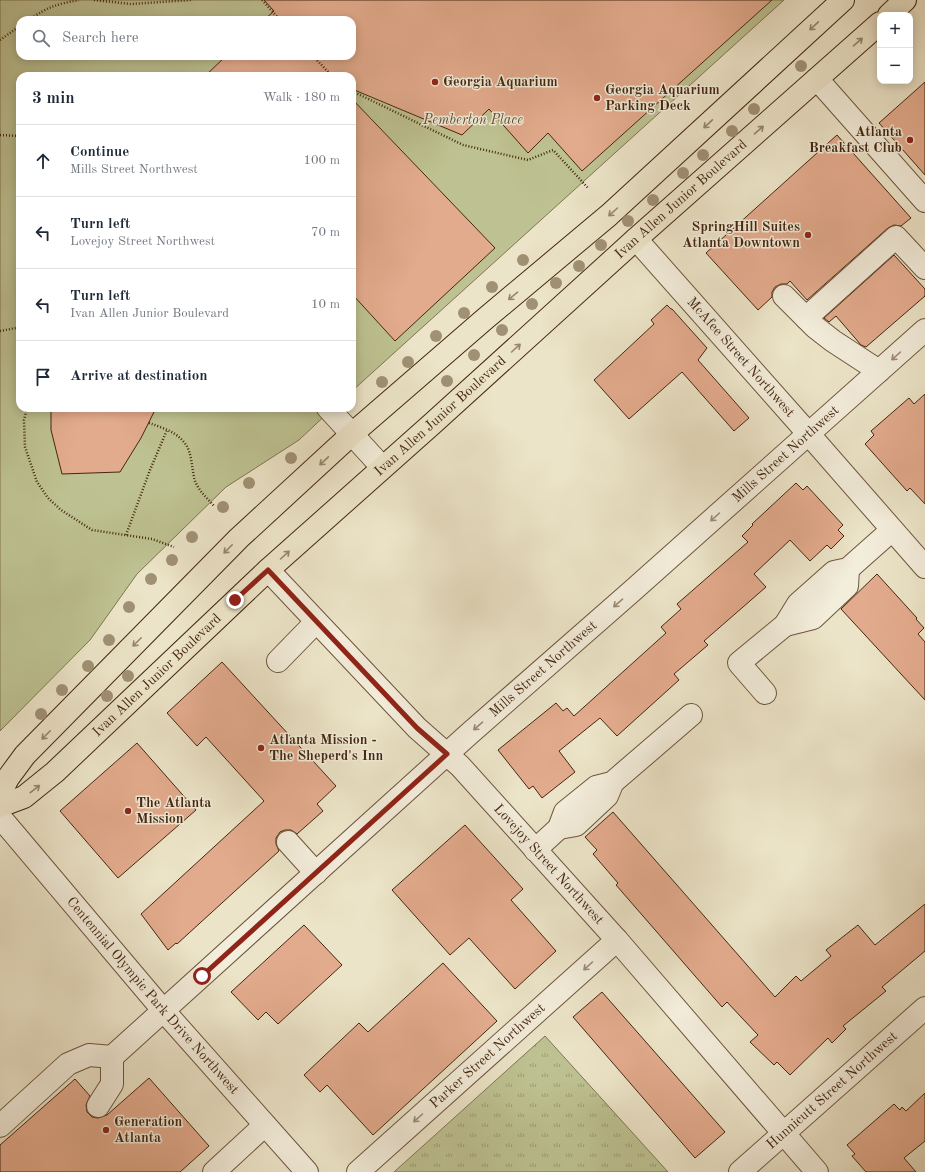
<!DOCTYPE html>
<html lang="en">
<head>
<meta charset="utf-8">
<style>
	body { margin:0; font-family:"Old Standard TT",serif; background:#f6f6f7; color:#1f2937 }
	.controls { position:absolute; right:12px; top:12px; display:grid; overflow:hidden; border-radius:8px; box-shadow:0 2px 10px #0003 }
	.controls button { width:36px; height:36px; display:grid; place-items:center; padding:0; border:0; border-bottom:1px solid #e0e1e3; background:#fff; color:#1f2937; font:20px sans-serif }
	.stop { position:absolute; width:12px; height:12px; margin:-9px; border:3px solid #8f2418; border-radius:50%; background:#fff }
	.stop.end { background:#8f2418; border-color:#fff; box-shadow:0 1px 4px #0008 }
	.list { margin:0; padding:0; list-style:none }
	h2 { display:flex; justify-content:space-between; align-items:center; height:52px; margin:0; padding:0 16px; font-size:17px }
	h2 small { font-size:13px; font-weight:400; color:#747a83 }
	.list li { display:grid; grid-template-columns:26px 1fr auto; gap:12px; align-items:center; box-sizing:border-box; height:72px; padding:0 16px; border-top:1px solid #e0e1e3 }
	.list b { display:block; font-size:15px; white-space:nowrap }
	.list p { margin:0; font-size:13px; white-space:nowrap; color:#747a83 }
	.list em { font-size:13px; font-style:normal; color:#747a83 }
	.icon { flex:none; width:22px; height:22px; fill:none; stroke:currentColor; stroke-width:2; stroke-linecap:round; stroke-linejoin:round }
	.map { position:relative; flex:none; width:925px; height:1172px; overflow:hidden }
	.search { position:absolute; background:#fff; box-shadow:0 2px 10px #0003; left:16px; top:16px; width:340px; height:44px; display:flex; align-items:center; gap:10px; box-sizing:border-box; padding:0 14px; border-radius:12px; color:#747a83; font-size:15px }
	.panel { position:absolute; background:#fff; box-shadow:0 2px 10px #0003; left:16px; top:72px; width:340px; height:340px; border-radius:12px }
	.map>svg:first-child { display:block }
</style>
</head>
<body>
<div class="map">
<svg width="925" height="1172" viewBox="0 0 925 1172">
	<defs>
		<pattern id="grass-tufts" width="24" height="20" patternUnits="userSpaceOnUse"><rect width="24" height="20" fill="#bec292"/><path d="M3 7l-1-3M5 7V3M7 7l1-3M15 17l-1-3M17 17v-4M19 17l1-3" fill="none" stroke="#9c9d76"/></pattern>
	</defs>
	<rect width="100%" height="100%" fill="#ece4c8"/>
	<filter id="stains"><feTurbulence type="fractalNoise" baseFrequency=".005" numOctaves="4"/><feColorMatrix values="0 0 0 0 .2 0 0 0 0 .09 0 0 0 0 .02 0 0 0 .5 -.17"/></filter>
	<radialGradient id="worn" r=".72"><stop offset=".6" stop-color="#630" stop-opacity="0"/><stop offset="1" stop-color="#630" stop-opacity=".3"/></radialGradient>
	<path fill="url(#grass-tufts)" stroke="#817451" d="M545 1036 668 1172H394Z"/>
	<path fill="#bec292" stroke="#817451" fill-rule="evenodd" d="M0 0H784L352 391V76H20V408H333L299 440 226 487 137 574 90 640 0 731ZM20 20H352V56H20Z"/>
	<path fill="#e3ab8d" stroke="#442610" d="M264 0H772L582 171 548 133 528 153 489 109 462 135 352 89V76H205L226 56H352V20H264L274 11Z
		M925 82V175L879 123Z
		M352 99 495 248 395 341 352 294Z
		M837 135 911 218 901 226 894 225 888 228 807 300 790 281 787 284H781L775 287 772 292V297L758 310 706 253Z
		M894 255 925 289V296L866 347 861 345 836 316 829 322 824 318Z
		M667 305 671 309H672L707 348 698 360 749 418 734 431 682 372 629 419 594 380 654 324 651 320Z
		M925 394V504L910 488 907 491 865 444 874 435 871 431 909 398 914 404Z
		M51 408H156L141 438 120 472 62 474 51 430Z
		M796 483 803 490 807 486 843 525 838 530 844 536 831 549 827 545 810 561 790 540 754 574 766 587 704 641 708 645 674 674 679 680 617 736 600 718 559 751 575 772 542 798 533 786 529 789 498 750 556 703 563 711 567 708 574 716 666 633 661 627 681 609 677 604 748 542 742 536 753 525 752 524Z
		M877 574 917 618 916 619 924 628 918 634 925 642V700L841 609Z
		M222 662 336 786 317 804 323 811 297 834 291 830H285L280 832 276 838V844L279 851 177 944 176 943 168 950 141 914 264 801 206 737 197 746 167 713Z
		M137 743 196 810 118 878 60 811Z
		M613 812 775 997 796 976 801 981 831 956 826 950 858 925 875 945 925 904V951L882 987 886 991 843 1026 846 1029 832 1043 828 1038 790 1075 777 1062 774 1065 750 1042 758 1035 727 1002 722 1007 616 885 618 883 593 854 597 850 585 837Z
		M465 825 523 889 511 900 556 951 515 989 469 938 450 955 392 890Z
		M304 925 342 965 278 1024 266 1012 258 1020 231 992Z
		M443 963 497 1021 373 1135 327 1085 320 1092 304 1075 359 1023 368 1032Z
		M602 992 725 1132 695 1158 573 1017Z
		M149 1078 209 1146 180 1172H0V1145L75 1079 90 1096 86 1105 87 1112 92 1117 98 1118 107 1115Z
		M925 1093V1141L904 1158 916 1172H866L852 1156 855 1154 847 1145 894 1104 900 1110 902 1107 906 1111Z"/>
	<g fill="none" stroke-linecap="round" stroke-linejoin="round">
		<g stroke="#6e563e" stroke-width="24">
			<g id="minor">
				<path d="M817 79 925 201"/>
				<path id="s1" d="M636 239 799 423 925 567"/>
				<path d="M784 296 815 327 833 341 879 371"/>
				<path d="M806 318 896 237 925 268"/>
				<path d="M328 408 382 467"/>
				<path id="s2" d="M268 570 417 728 460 766 617 940 817 1172"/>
				<path d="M785 625 813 618 847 586 848 569"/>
				<path d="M278 661 316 622"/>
				<path d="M765 693 739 663 785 625 798 604 834 572 848 569 892 530"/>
				<path id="s3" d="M0 817 163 1010 307 1172"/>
				<path d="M559 828 576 825 607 796 612 784"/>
				<path d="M288 842 316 873"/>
				<path d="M535 850 559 828 565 812 596 787 612 783 691 715"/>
				<path d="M98 1106 112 1084V1057"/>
				<path id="s4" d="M0 1126 68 1064 89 1055 112 1057 469 734 631 592 925 330"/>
				<path d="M214 1172 265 1125"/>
				<path id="s5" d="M358 1172 617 940"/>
				<path id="s6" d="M740 1172 925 1008"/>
			</g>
		</g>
		<g stroke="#442610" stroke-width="24">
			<g id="major">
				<path d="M889 15 905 0"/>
				<path d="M0 793 8 778 25 755 239 538 352 434 486 318 609 215 843 0"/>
				<path id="s7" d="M0 806 24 797 55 772 268 570 432 424 636 239 880 23"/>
			</g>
		</g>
		<path stroke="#442610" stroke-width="2.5" stroke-dasharray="1 2" stroke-linecap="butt" d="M94 0 131 4 191 0
			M262 0 280 20
			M29 20C47 7 57 4 79 0
			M0 40 20 26
			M313 56 332 76
			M352 91 463 145 528 160 553 150 588 188
			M0 135 20 136
			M0 331 16 328 20 326
			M27 408 24 420 25 447 37 482 48 498 61 510 92 530 152 539 174 547
			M149 423C160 427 174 431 182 440 193 450 191 468 195 481 199 491 207 498 214 506
			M126 535 150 470 167 430"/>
		<use href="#minor" stroke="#f3eddb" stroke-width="22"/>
		<use href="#major" stroke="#ece4c8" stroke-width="22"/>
	</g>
	<g fill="#a09174">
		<circle cx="801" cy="66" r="6"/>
		<circle cx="754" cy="109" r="6"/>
		<circle cx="732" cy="131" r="6"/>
		<circle cx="703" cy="155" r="6"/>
		<circle cx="683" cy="173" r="6"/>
		<circle cx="653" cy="200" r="6"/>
		<circle cx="628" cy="221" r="6"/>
		<circle cx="601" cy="245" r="6"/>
		<circle cx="523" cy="260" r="6"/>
		<circle cx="579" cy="266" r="6"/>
		<circle cx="556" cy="283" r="6"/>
		<circle cx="492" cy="287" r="6"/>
		<circle cx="532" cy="304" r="6"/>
		<circle cx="464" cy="313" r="6"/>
		<circle cx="502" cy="330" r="6"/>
		<circle cx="436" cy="336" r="6"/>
		<circle cx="474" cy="355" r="6"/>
		<circle cx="408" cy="362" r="6"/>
		<circle cx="447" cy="381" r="6"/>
		<circle cx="382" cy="382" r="6"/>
		<circle cx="291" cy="458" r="6"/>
		<circle cx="249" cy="483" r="6"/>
		<circle cx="223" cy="507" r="6"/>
		<circle cx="192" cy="537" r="6"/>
		<circle cx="172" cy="560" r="6"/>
		<circle cx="151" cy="579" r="6"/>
		<circle cx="129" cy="607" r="6"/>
		<circle cx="109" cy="640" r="6"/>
		<circle cx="88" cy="666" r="6"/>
		<circle cx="128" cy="676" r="6"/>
		<circle cx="62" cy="690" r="6"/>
		<circle cx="107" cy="696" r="6"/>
		<circle cx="41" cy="714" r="6"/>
	</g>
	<defs><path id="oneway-shaft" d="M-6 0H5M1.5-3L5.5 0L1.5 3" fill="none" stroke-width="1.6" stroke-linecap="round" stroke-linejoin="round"/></defs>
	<g stroke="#98856c">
		<use href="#oneway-shaft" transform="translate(814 26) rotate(137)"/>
		<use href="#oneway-shaft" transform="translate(858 42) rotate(-41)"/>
		<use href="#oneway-shaft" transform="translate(708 124) rotate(137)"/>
		<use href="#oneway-shaft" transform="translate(759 130) rotate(-41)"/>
		<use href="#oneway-shaft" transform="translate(613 212) rotate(138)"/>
		<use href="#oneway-shaft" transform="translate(513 296) rotate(140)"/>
		<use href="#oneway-shaft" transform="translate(516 348) rotate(-42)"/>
		<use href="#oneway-shaft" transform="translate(324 461) rotate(137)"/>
		<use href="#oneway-shaft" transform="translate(228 549) rotate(135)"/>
		<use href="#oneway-shaft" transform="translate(285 555) rotate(-42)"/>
		<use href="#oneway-shaft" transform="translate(137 642) rotate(135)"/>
		<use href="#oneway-shaft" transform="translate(46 735) rotate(135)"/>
		<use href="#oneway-shaft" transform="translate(35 789) rotate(-38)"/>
	</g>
	<g stroke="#9c8a76">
		<use href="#oneway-shaft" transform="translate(896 356) rotate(138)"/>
		<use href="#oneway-shaft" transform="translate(715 517) rotate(138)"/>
		<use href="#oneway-shaft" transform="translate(618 603) rotate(139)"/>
		<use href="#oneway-shaft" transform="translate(478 726) rotate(139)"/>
		<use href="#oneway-shaft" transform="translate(588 966) rotate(138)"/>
		<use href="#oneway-shaft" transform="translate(418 1118) rotate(138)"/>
	</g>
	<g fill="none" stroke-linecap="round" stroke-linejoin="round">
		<path stroke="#8f2418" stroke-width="5" d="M202 976 447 754 417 728 268 570 235 600"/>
	</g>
	<g fill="#8f2418" stroke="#f3eddb" stroke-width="1.5">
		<circle cx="435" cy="82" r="4"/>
		<circle cx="597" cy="98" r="4"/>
		<circle cx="910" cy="140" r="4"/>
		<circle cx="808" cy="235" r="4"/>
		<circle cx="261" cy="748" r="4"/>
		<circle cx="128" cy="811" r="4"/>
		<circle cx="106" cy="1130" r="4"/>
	</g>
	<g text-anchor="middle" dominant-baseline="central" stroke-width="3" stroke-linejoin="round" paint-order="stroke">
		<g font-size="14" font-weight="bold" fill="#442610" stroke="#f3eddb" text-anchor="start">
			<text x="443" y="82">Georgia Aquarium</text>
			<text x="605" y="90">Georgia Aquarium<tspan x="605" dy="16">Parking Deck</tspan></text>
			<text x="902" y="132" text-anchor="end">Atlanta<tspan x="902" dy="16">Breakfast Club</tspan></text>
			<text x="800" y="227" text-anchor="end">SpringHill Suites<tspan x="800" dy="16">Atlanta Downtown</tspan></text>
			<text x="269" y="740">Atlanta Mission -<tspan x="269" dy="16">The Sheperd's Inn</tspan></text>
			<text x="136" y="803">The Atlanta<tspan x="136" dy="16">Mission</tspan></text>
			<text x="114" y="1122">Generation<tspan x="114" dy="16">Atlanta</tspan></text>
		</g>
		<g font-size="14" font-style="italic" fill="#624d30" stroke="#f3eddb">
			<text x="473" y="120">Pemberton Place</text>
		</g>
		<g font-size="14" fill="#442610" stroke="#f3eddb">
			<text stroke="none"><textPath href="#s7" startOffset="914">Ivan Allen Junior Boulevard</textPath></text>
			<text stroke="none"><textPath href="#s1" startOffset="158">McAfee Street Northwest</textPath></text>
			<text stroke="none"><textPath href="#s7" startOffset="590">Ivan Allen Junior Boulevard</textPath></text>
			<text stroke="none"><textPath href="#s4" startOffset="1042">Mills Street Northwest</textPath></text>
			<text stroke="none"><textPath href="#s4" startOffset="718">Mills Street Northwest</textPath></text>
			<text stroke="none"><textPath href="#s7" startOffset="206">Ivan Allen Junior Boulevard</textPath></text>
			<text stroke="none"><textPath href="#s2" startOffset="407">Lovejoy Street Northwest</textPath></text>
			<text stroke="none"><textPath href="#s3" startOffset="235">Centennial Olympic Park Drive Northwest</textPath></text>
			<text stroke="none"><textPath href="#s5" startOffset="174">Parker Street Northwest</textPath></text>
			<text stroke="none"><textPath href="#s6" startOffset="123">Hunnicutt Street Northwest</textPath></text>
		</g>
	</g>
	<rect width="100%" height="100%" filter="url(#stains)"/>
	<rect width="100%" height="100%" fill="url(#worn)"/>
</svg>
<div class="controls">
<button>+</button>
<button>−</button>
</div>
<div class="stop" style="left:202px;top:976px"></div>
<div class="stop end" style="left:235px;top:600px"></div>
<div class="search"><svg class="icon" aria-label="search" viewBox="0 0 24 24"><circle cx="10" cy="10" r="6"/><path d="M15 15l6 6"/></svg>Search here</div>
<section class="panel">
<h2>3 min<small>Walk · 180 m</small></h2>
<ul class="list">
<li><svg class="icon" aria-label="ahead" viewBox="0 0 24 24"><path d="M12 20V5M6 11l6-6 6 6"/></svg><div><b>Continue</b><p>Mills Street Northwest</p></div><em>100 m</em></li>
<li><svg class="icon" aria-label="left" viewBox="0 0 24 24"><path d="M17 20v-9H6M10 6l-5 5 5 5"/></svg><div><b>Turn left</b><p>Lovejoy Street Northwest</p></div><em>70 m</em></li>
<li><svg class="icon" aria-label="left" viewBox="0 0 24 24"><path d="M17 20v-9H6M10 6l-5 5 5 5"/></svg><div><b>Turn left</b><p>Ivan Allen Junior Boulevard</p></div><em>10 m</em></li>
<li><svg class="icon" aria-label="arrive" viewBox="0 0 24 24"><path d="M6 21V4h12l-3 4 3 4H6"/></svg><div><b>Arrive at destination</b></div></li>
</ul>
</section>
</div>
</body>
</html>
